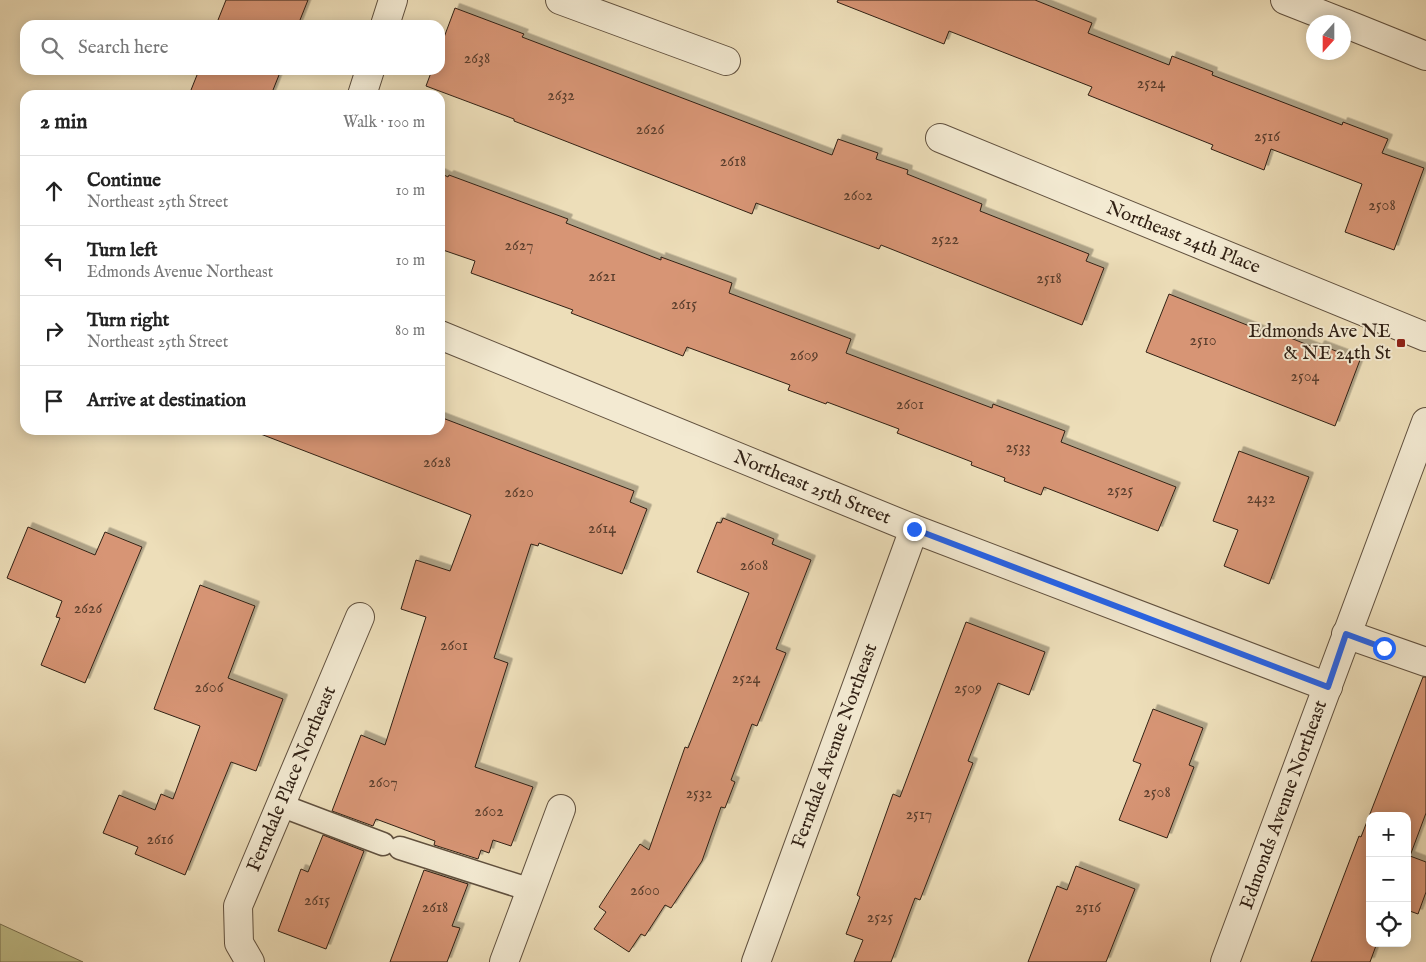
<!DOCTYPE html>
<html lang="en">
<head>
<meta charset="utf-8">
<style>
	body { margin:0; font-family:"IM FELL English",serif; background:#f2f2f2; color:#222 }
	.controls { position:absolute; right:15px; bottom:15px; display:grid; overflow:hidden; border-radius:10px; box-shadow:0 2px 12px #0003 }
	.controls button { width:45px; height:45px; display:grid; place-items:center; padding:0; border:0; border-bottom:1px solid #e0e0e0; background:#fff; color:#222; font:25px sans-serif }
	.compass { position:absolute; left:1306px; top:15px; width:45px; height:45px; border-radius:50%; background:#fff; box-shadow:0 2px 12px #0003; rotate:201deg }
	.stop { position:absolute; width:15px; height:15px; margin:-11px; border:4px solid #2563eb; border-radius:50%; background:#fff }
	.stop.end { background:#2563eb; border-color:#fff; box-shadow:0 1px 5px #0008 }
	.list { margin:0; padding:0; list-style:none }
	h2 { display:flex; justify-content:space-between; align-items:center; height:65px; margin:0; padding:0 20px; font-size:21px }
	h2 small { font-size:16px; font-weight:400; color:#767676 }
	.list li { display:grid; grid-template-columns:32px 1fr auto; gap:15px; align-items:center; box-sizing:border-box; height:70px; padding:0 20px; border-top:1px solid #e0e0e0 }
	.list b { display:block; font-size:19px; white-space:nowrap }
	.list p { margin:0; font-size:16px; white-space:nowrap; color:#767676 }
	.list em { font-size:16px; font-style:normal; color:#767676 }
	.icon { flex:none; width:28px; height:28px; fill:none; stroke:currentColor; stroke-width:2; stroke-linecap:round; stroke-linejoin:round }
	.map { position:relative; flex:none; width:1426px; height:962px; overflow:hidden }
	.search { position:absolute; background:#fff; box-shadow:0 2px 12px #0003; left:20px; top:20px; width:425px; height:55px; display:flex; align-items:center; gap:12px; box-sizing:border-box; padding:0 18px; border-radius:15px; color:#767676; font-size:19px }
	.panel { position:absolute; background:#fff; box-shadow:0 2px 12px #0003; left:20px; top:90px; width:425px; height:345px; border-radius:15px }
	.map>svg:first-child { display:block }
</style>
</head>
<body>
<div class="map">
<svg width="1426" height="962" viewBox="0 0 1426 962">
	<defs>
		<filter id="shadow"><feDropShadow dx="4.5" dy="-4.5" stdDeviation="0" flood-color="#0004"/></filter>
	</defs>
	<rect width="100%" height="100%" fill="#eddeb9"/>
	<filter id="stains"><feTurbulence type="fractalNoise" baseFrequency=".004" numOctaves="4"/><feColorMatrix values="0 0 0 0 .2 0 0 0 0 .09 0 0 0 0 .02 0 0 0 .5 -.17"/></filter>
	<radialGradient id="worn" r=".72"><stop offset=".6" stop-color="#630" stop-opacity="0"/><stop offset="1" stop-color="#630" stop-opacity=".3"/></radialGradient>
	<path fill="#c0bf8a" stroke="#787050" d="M0 924 83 962H0Z"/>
	<path fill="#d79574" stroke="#312115" filter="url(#shadow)" d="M226 0H308L298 25H216Z
		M838 0H1035L1092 23 1088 33 1169 65 1172 56 1213 72 1212 75 1342 125 1343 122 1388 139 1382 153 1424 168 1394 250 1345 232 1362 184 1271 149 1264 170 1211 149 1213 145 1088 95 1092 87 949 31 944 44 837 2Z
		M455 8 524 34 522 37 832 155 838 139 878 153 876 159 908 170 907 174 982 204 980 211 1089 254 1086 261 1104 268 1082 325 881 245 879 249 756 203 752 214 514 121V119L426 86 432 70H440V48Z
		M199 70H281L271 95H189Z
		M440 173 448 177 449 175 568 219 566 223 661 260V257L732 283 729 293 851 339 846 353 992 408 993 404 1065 431 1061 442 1176 487 1158 531 1044 487 1041 495 1004 481 1005 478 971 465 972 462 897 433 899 429 827 402 826 404 788 390 790 385 687 347 683 356 571 313 573 310 471 273 475 261 440 249Z
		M1169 294 1272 335 1273 331 1318 349 1320 345 1360 360 1335 426 1146 352Z
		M440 417 634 491 630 502 647 509 622 574 539 543 538 546 531 544 494 658 508 663 475 767 533 787 511 846 493 840 489 853 481 850 478 859 434 845 435 841 376 819 373 826 332 811 361 735 385 745 426 617 401 609 416 560 450 571 471 515 258 433 259 430H440Z
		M1239 451 1309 477 1269 584 1224 566 1238 530 1213 521Z
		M723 518 774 539 772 544 811 560 776 649 786 653 757 726 752 724 731 780 735 782 725 808 721 807 702 861 671 908 665 905 645 936 641 934 629 952 594 929 606 912 599 907 640 844 649 850 685 747 688 748 749 593 697 572 717 522 721 523Z
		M28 527 95 555 105 532 142 547 85 683 41 665 60 618 56 617 62 601 7 578Z
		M200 585 255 606 228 678 283 699 256 771 231 762 185 875 135 854 138 847 103 833 119 795 155 810 161 794 173 799 200 726 154 709Z
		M966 622 1045 652 1029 695 998 683 968 761 973 763 920 900 915 898 891 962H854L863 940 846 934 860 897 857 895 893 794 900 797Z
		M1423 677H1426V813L1410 856 1426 862V892L1418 914 1407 910V816H1370V943H1377L1370 962H1311L1359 836 1361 837Z
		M1153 709 1203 728 1189 765 1194 767 1167 838 1119 820 1141 764 1133 761Z
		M323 835 364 851 326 949 278 931 301 869 308 872Z
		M1076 866 1135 889 1106 962H1028L1057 886 1067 890Z
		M424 870 468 884 452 926 460 928 447 962H390Z"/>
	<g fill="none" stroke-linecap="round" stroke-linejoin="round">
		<g stroke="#60503e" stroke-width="25">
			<path id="service" d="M280 805 383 844
				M400 848 531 890"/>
		</g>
		<g stroke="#60503e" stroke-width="30">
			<path id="minor" d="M560 0 726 61
				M1285 0 1341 22
				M1344 23 1426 56
				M385 25 393 0
				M362 95 370 70
				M940 138 1426 337
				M440 335 914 529 1328 687
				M1346 634 1426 662
				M250 962 239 943 238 906 360 617
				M504 962 561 809
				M756 962 914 529"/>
		</g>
		<g stroke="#60503e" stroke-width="30">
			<path id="tertiary" d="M1225 962 1426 422"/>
		</g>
		<use href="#service" stroke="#f3ead2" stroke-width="22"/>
		<use href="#minor" stroke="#f3ead2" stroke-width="28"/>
		<use href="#tertiary" stroke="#f3ead2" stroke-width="28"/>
	</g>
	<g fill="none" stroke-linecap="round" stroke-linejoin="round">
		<path stroke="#2563eb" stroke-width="6" d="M914 529 1328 687 1346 634 1384 648"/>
	</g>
	<rect fill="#8f2418" stroke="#f3ead2" stroke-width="2" x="1396" y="338" width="10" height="10" rx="2.5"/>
	<g text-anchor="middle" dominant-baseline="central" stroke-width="4" stroke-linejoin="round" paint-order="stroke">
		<g font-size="16" fill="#5a3e2d">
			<text x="477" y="59">2638</text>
			<text x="1151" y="84">2524</text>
			<text x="561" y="96">2632</text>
			<text x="650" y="130">2626</text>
			<text x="1267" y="137">2516</text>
			<text x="733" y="162">2618</text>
			<text x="858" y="196">2602</text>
			<text x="1382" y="206">2508</text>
			<text x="945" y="240">2522</text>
			<text x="519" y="246">2627</text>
			<text x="602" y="277">2621</text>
			<text x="1049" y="279">2518</text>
			<text x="684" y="305">2615</text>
			<text x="1203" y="341">2510</text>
			<text x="804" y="356">2609</text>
			<text x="1305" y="377">2504</text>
			<text x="910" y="405">2601</text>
			<text x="1018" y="448">2533</text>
			<text x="437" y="463">2628</text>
			<text x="1120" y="491">2525</text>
			<text x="519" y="493">2620</text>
			<text x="1261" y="499">2432</text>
			<text x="602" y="529">2614</text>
			<text x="754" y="566">2608</text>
			<text x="88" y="609">2626</text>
			<text x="454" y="646">2601</text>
			<text x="746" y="679">2524</text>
			<text x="209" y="688">2606</text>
			<text x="968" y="689">2509</text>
			<text x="383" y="783">2607</text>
			<text x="1157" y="793">2508</text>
			<text x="699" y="794">2532</text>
			<text x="489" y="812">2602</text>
			<text x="919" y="815">2517</text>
			<text x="160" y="840">2616</text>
			<text x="645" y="891">2600</text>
			<text x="317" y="901">2615</text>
			<text x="435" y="908">2618</text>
			<text x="1088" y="908">2516</text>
			<text x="880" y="918">2525</text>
		</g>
		<g font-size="19" fill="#312115" stroke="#f3ead2">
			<text transform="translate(1183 238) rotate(22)">Northeast 24th Place</text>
			<text transform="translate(812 488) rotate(22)">Northeast 25th Street</text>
			<text transform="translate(835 746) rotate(-70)">Ferndale Avenue Northeast</text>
			<text transform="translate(292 779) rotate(-67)">Ferndale Place Northeast</text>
			<text transform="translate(1284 805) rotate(-70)">Edmonds Avenue Northeast</text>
		</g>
		<g font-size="19" fill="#312115" stroke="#f3ead2" text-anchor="end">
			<text x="1391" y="332">Edmonds Ave NE<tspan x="1391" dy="22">&amp; NE 24th St</tspan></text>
		</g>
	</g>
	<rect width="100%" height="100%" filter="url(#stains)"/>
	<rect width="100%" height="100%" fill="url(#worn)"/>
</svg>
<div class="controls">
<button>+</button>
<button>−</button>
<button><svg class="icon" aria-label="locate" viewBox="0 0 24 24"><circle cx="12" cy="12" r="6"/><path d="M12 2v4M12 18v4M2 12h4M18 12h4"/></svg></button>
</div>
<svg class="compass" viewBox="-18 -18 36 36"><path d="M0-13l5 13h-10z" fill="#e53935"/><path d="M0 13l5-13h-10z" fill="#767676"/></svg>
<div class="stop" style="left:1384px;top:648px"></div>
<div class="stop end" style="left:914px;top:529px"></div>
<div class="search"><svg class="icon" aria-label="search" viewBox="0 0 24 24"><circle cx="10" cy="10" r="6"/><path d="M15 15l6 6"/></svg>Search here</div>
<section class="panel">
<h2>2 min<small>Walk · 100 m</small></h2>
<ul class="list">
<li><svg class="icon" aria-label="ahead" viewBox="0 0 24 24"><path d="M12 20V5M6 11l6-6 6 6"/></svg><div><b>Continue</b><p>Northeast 25th Street</p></div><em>10 m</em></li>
<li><svg class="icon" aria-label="left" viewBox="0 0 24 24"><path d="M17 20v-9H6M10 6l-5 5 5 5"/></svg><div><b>Turn left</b><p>Edmonds Avenue Northeast</p></div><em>10 m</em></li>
<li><svg class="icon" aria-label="right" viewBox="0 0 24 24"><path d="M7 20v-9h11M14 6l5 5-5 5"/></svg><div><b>Turn right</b><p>Northeast 25th Street</p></div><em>80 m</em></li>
<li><svg class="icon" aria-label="arrive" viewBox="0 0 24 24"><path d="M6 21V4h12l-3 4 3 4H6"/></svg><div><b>Arrive at destination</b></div></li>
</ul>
</section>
</div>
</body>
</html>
